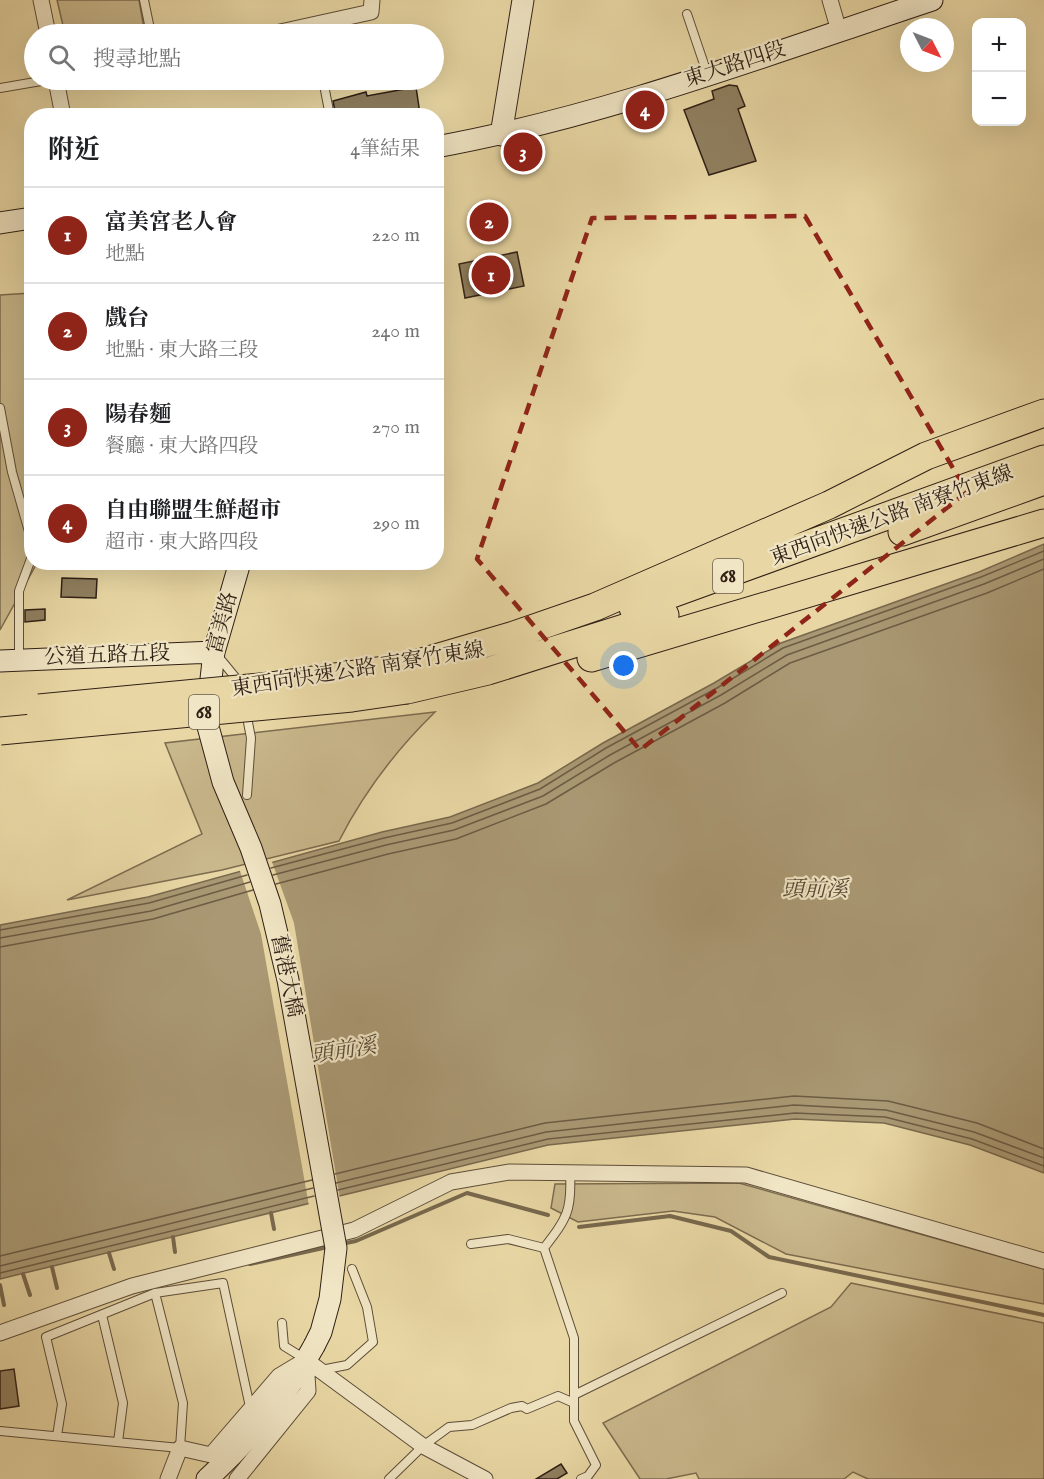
<!DOCTYPE html>
<html lang="zh-TW">
<head>
<meta charset="utf-8">
<style>
	body { margin:0; font-family:"IM FELL English","Noto Serif TC",serif; background:#f2f2f2; color:#202124 }
	.controls { position:absolute; right:18px; top:18px; display:grid; overflow:hidden; border-radius:12px; box-shadow:0 6px 24px #0002 }
	.controls button { width:54px; height:54px; display:grid; place-items:center; padding:0; border:0; border-bottom:2px solid #e0e0e0; background:#fff; color:#202124; font:30px sans-serif }
	.compass { position:absolute; left:900px; top:18px; width:54px; height:54px; border-radius:50%; background:#fff; box-shadow:0 6px 24px #0002; rotate:132deg }
	.you { position:absolute; left:624px; top:666px; width:21px; height:21px; margin:-15px; border:4px solid #fff; border-radius:50%; background:#1a73e8; box-shadow:0 0 0 9px #1a73e833 }
	.badge { display:grid; place-items:center; width:39px; height:39px; border-radius:50%; background:#8f2418; color:#fff; font-size:20px; font-weight:700 }
	.pin { position:absolute; translate:-50% -50%; border:3px solid #fff; box-shadow:0 2px 6px #0006 }
	.list { margin:0; padding:0; list-style:none }
	h2 { display:flex; justify-content:space-between; align-items:center; height:78px; margin:0; padding:0 24px; font-size:26px }
	h2 small { font-size:20px; font-weight:400; color:#757577 }
	.list li { display:grid; grid-template-columns:39px 1fr auto; gap:18px; align-items:center; box-sizing:border-box; height:96px; padding:0 24px; border-top:2px solid #e0e0e0 }
	.list b { display:block; font-size:22px; white-space:nowrap }
	.list p { margin:0; font-size:20px; white-space:nowrap; color:#757577 }
	.list em { font-size:20px; font-style:normal; color:#757577 }
	.icon { flex:none; width:33px; height:33px; fill:none; stroke:currentColor; stroke-width:2; stroke-linecap:round; stroke-linejoin:round }
	.map { position:relative; flex:none; width:1044px; height:1479px; overflow:hidden }
	.search { position:absolute; background:#fff; box-shadow:0 6px 24px #0002; left:24px; top:24px; width:420px; height:66px; display:flex; align-items:center; gap:15px; box-sizing:border-box; padding:0 21px; border-radius:33px; color:#757577; font-size:22px }
	.panel { position:absolute; background:#fff; box-shadow:0 6px 24px #0002; left:24px; top:108px; width:420px; height:462px; border-radius:24px }
	.map>svg:first-child { display:block }
</style>
</head>
<body>
<div class="map">
<svg width="1044" height="1479" viewBox="0 0 1044 1479">
	<rect width="100%" height="100%" fill="#e8d7a4"/>
	<filter id="stains"><feTurbulence type="fractalNoise" baseFrequency=".00333" numOctaves="4"/><feColorMatrix values="0 0 0 0 .2 0 0 0 0 .09 0 0 0 0 .02 0 0 0 .5 -.17"/></filter>
	<radialGradient id="worn" r=".72"><stop offset=".6" stop-color="#630" stop-opacity="0"/><stop offset="1" stop-color="#630" stop-opacity=".3"/></radialGradient>
	<path fill="#c9b88c" stroke="#7c6c50" stroke-width="1.5" d="M57 0H139L145 34H65Z
		M31 293 32 562 37 563 0 630V295Z
		M435 712C396 750 364 792 339 841L222 870 67 900 202 834 165 743Z
		M739 1183 1044 1269V1304L786 1254 715 1217 673 1211 578 1222 551 1208 555 1184Z
		M851 1283 1044 1323V1479H868L853 1472 844 1479H699L696 1473 666 1479H640L603 1423 831 1307Z"/>
	<path fill="#a99873" stroke="#78684d" stroke-width="1.5" d="M1044 544V1173L970 1145 884 1123 795 1119 548 1145 0 1279V925L148 897 382 832 450 817 538 783 603 743 714 683 781 643 979 572Z"/>
	<path fill="#e8d7a4" d="M271 859 294 923 340 1199 309 1206 261 934 239 868Z"/>
	<g fill="none" stroke-linecap="round" stroke-linejoin="round">
		<path stroke="#6c5c44" stroke-width="1.5" d="M271 868 384 838 452 823 540 789 606 748 717 688 783 648 981 577 1044 551
			M273 875 386 845 454 830 543 796 610 755 721 695 787 655 984 584 1044 559
			M276 884 388 854 456 839 546 804 614 763 725 703 790 663 987 593 1044 569
			M0 930 149 903 247 875
			M0 938 151 911 250 882
			M0 947 153 919 253 890
			M335 1174 545 1123 794 1096 888 1101 977 1123 1044 1149
			M336 1183 546 1132 794 1105 886 1110 974 1132 1044 1158
			M338 1190 548 1139 795 1113 885 1117 972 1139 1044 1166
			M0 1256 312 1180
			M0 1266 313 1188
			M0 1273 314 1196"/>
		<path stroke="#78684d" stroke-width="4" d="M271 1213 274 1229
			M579 1227 670 1216 731 1231 769 1257 1044 1315
			M173 1237 175 1252
			M341 1244 356 1241 467 1193 548 1215
			M109 1253 114 1269
			M250 1264 328 1247
			M52 1267 57 1288
			M23 1274 30 1295
			M0 1285 4 1305"/>
	</g>
	<path fill="#8f7f5f" stroke="#2f1f15" stroke-width="1.5" d="M729 85 737 86 745 106 738 109 756 161 709 175 684 110 714 99 712 91Z
		M416 87 420 114 336 116 333 101 366 92 367 96Z
		M498 206 503 233 480 238 475 211Z
		M517 252 524 286 465 298 459 264Z
		M62 578 97 579 96 598 61 597Z
		M45 609V620L25 622V610Z
		M14 1369 19 1406 0 1409V1371Z
		M561 1464 567 1473 557 1479H536Z"/>
	<g fill="none" stroke-linecap="round" stroke-linejoin="round">
		<g stroke="#5d4d39" stroke-width="10">
			<path id="lane" d="M144 0 151 34
				M687 14 707 73
				M323 80 330 116
				M0 88 47 80
				M0 408 12 472 32 542
				M217 655 240 683
				M19 657V591L32 556
				M246 712 251 738 247 795
				M570 1173C572 1211 567 1218 544 1248L574 1338V1421L596 1465 588 1476 581 1479
				M471 1244 508 1239 544 1248
				M102 1315 123 1403 118 1442
				M282 1323 284 1346 305 1359
				M321 1370 347 1365 373 1342 367 1307 352 1269
				M574 1395 782 1293
				M0 1431 180 1448 183 1403 155 1293
				M57 1436 62 1404 46 1337 155 1293 223 1283 250 1407
				M389 1479 423 1446 449 1427 472 1425 511 1408 522 1406 527 1409 558 1396 574 1403"/>
		</g>
		<g stroke="#5d4d39" stroke-width="17">
			<path id="street" d="M41 0 48 34
				M830 0 839 31
				M271 34 371 12 372 0
				M56 80 63 116
				M0 1333 132 1286 354 1230 451 1182 510 1172 746 1175 1044 1261
				M306 1360 423 1446 485 1479
				M168 1479 180 1448 211 1455 279 1376 304 1361
				M237 1479 308 1391 306 1360"/>
		</g>
		<g stroke="#2f1f15" stroke-width="23">
			<path id="secondary" d="M501 135 523 0
				M436 147C606 116 769 54 932 0
				M0 223 32 218
				M0 661 214 652
				M208 706 214 652 240 562
				M207 1479C248 1442 288 1394 314 1346"/>
		</g>
		<g stroke="#2f1f15" stroke-width="29">
			<path id="highway" d="M902 532 1044 481
				M633 608 1044 459
				M591 658 1044 523
				M405 667 511 636 595 607 829 505 926 456 1044 413
				M407 690 488 671 665 615"/>
		</g>
		<use href="#lane" stroke="#f0e5c4" stroke-width="8"/>
		<use href="#street" stroke="#f0e5c4" stroke-width="15"/>
		<use href="#secondary" stroke="#f0e5c4" stroke-width="21"/>
		<use href="#highway" stroke="#e8d7a4" stroke-width="27"/>
		<g stroke="#2f1f15" stroke-width="23" stroke-linecap="butt">
			<path id="secondary-bridge" d="M206 719 223 782 251 848 270 904 288 980 336 1248 330 1299 321 1332 314 1346"/>
		</g>
		<g stroke="#2f1f15" stroke-width="29" stroke-linecap="butt">
			<path id="highway-bridge" d="M39 708 270 686 405 667
				M0 731 352 698 407 690"/>
		</g>
		<use href="#secondary-bridge" stroke="#f0e5c4" stroke-width="21"/>
		<use href="#highway-bridge" stroke="#e8d7a4" stroke-width="27"/>
	</g>
	<path fill="none" stroke="#8f2418" stroke-width="4.5" stroke-dasharray="12 8" stroke-linejoin="round" d="M805 216 967 492 640 750 477 559 592 218Z"/>
	<g text-anchor="middle" dominant-baseline="central" stroke-width="4.5" stroke-linejoin="round" paint-order="stroke">
		<g fill="#f0e5c4" stroke="#695a4a" stroke-width="1.5">
			<rect x="713" y="559" width="30" height="34" rx="4.5"/>
			<rect x="189" y="695" width="30" height="34" rx="4.5"/>
		</g>
		<g font-size="20" font-weight="bold" fill="#2f1f15">
			<text x="728" y="576">68</text>
			<text x="204" y="712">68</text>
		</g>
		<g font-size="21" fill="#2f1f15" stroke="#f0e5c4">
			<text transform="translate(735 65) rotate(-18)">東大路四段</text>
			<text transform="translate(892 516) rotate(-20)">東西向快速公路 南寮竹東線</text>
			<text transform="translate(223 623) rotate(-75)">富美路</text>
			<text transform="translate(107 656) rotate(-2)">公道五路五段</text>
			<text transform="translate(358 670) rotate(-9)">東西向快速公路 南寮竹東線</text>
			<text transform="translate(286 976) rotate(78)">舊港大橋</text>
		</g>
		<g font-size="22" font-style="italic" fill="#5a4936" stroke="#f0e5c4">
			<text x="815" y="890">頭前溪</text>
			<text transform="translate(344 1051) rotate(-9)">頭前溪</text>
		</g>
	</g>
	<rect width="100%" height="100%" filter="url(#stains)"/>
	<rect width="100%" height="100%" fill="url(#worn)"/>
</svg>
<div class="controls">
<button>+</button>
<button>−</button>
</div>
<svg class="compass" viewBox="-18 -18 36 36"><path d="M0-13l5 13h-10z" fill="#e53935"/><path d="M0 13l5-13h-10z" fill="#757577"/></svg>
<div class="you"></div>
<div class="pin badge" style="left:491px;top:275px">1</div>
<div class="pin badge" style="left:489px;top:222px">2</div>
<div class="pin badge" style="left:523px;top:152px">3</div>
<div class="pin badge" style="left:645px;top:110px">4</div>
<div class="search"><svg class="icon" aria-label="search" viewBox="0 0 24 24"><circle cx="10" cy="10" r="6"/><path d="M15 15l6 6"/></svg>搜尋地點</div>
<section class="panel">
<h2>附近<small>4筆結果</small></h2>
<ul class="list">
<li><span class="badge">1</span><div><b>富美宮老人會</b><p>地點</p></div><em>220 m</em></li>
<li><span class="badge">2</span><div><b>戲台</b><p>地點 · 東大路三段</p></div><em>240 m</em></li>
<li><span class="badge">3</span><div><b>陽春麵</b><p>餐廳 · 東大路四段</p></div><em>270 m</em></li>
<li><span class="badge">4</span><div><b>自由聯盟生鮮超市</b><p>超市 · 東大路四段</p></div><em>290 m</em></li>
</ul>
</section>
</div>
</body>
</html>
